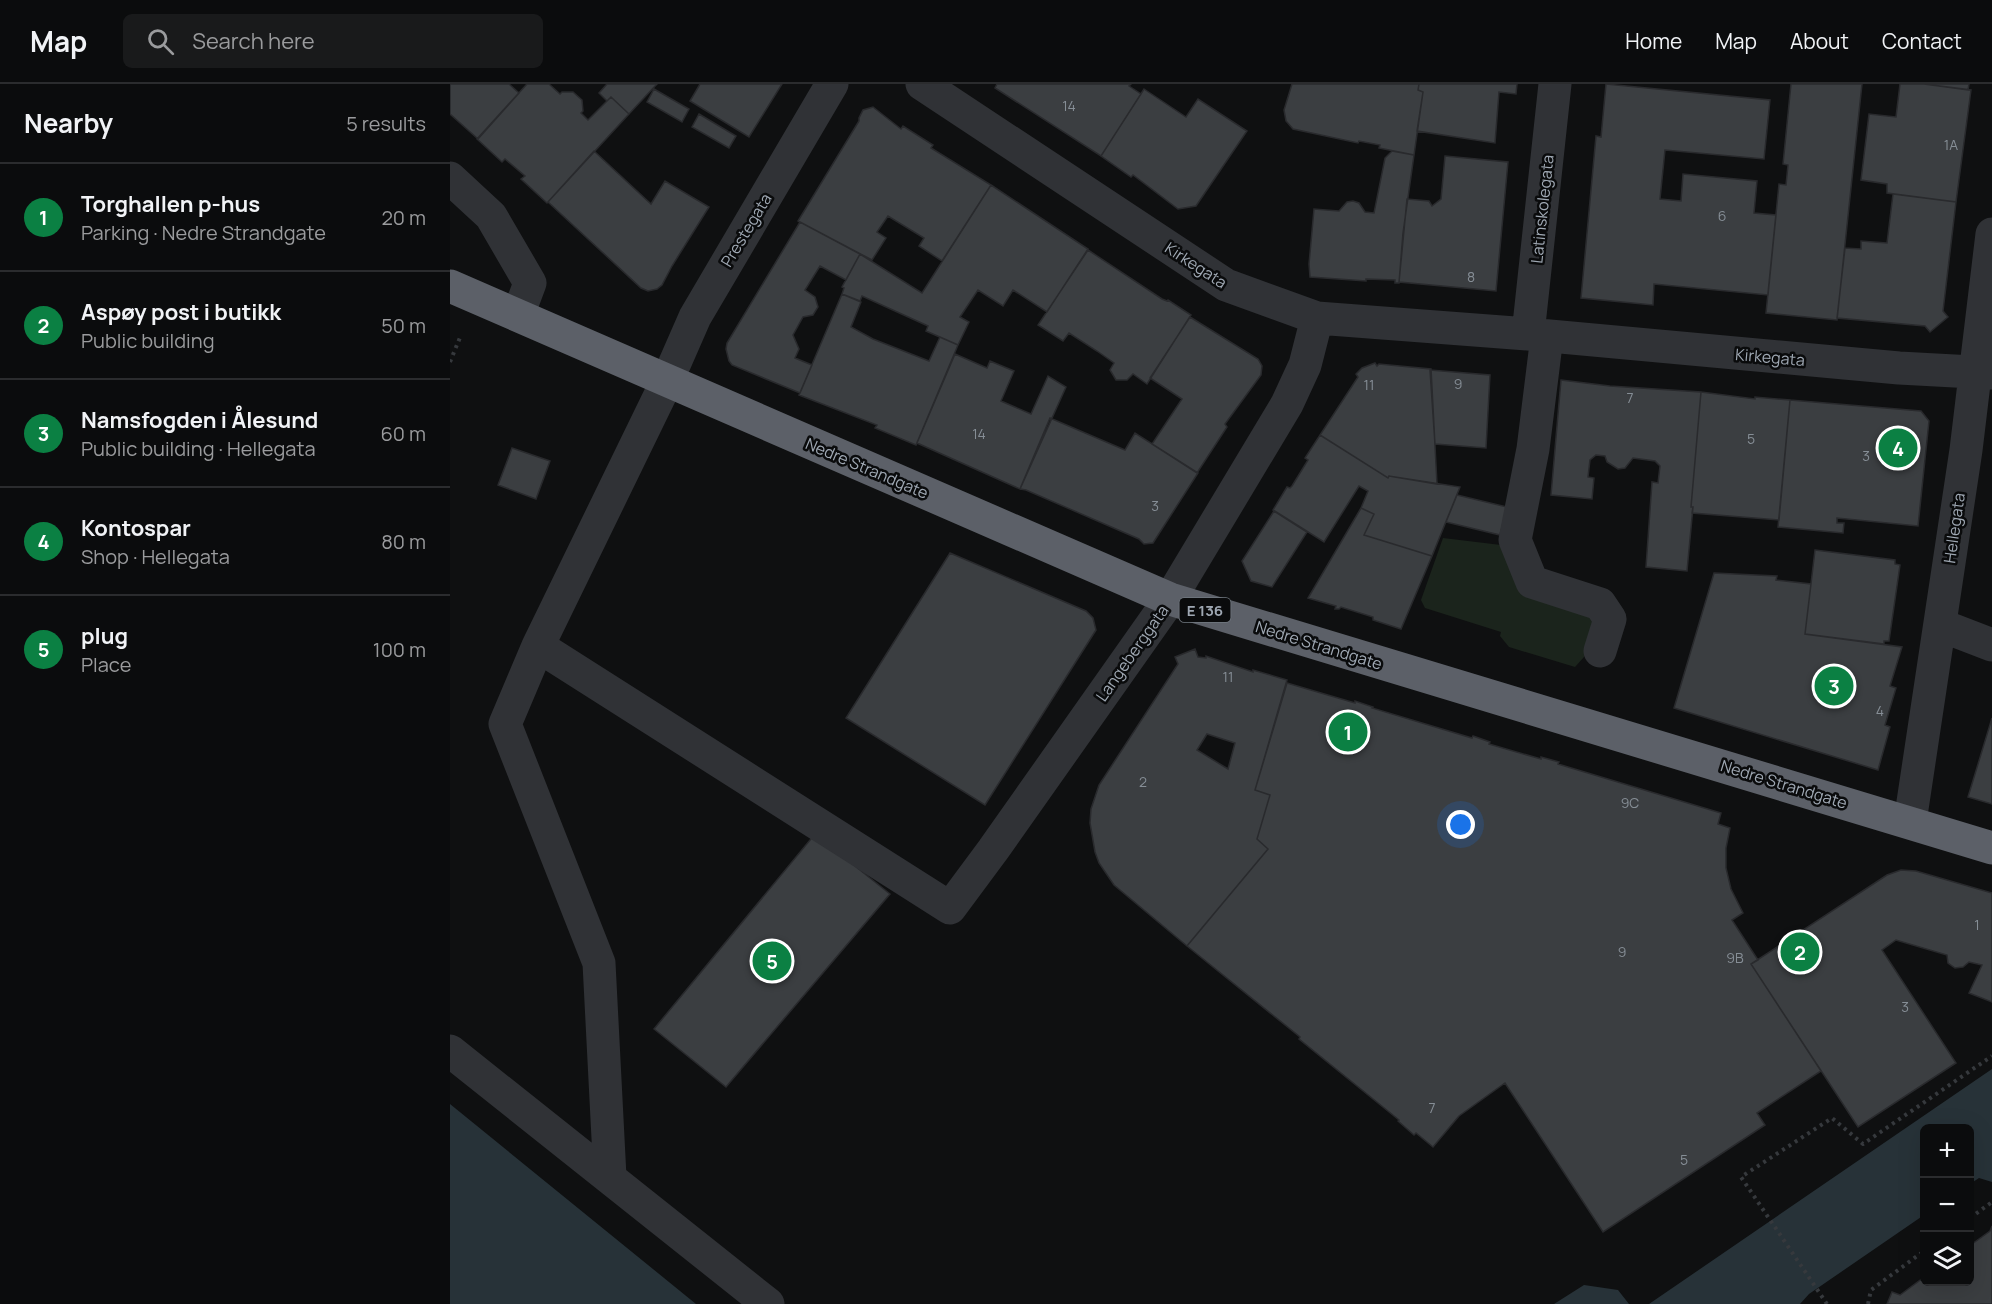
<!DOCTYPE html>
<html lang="en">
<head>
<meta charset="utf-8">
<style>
	body { margin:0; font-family:Manrope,sans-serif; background:#191a1b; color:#f1f3f6 }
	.controls { position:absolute; right:18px; bottom:18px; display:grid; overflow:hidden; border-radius:9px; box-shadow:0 6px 24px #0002 }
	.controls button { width:54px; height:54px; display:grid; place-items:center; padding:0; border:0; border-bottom:2px solid #2b2c2e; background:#0b0c0d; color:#f1f3f6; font:30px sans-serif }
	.you { position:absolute; left:1011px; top:741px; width:21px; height:21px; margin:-15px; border:4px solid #fff; border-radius:50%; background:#1a73e8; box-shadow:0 0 0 9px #1a73e833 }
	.badge { display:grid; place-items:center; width:39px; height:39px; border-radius:50%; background:#0b8043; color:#fff; font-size:20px; font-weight:700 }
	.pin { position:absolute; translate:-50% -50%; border:3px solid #fff; box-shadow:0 2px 6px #0006 }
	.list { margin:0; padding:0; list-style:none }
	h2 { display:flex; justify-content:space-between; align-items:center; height:78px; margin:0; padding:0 24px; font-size:26px }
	h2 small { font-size:20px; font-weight:400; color:#9a9b9d }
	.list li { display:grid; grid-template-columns:39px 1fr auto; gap:18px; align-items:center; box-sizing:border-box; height:108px; padding:0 24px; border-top:2px solid #2b2c2e }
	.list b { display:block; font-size:22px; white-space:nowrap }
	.list p { margin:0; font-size:20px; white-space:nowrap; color:#9a9b9d }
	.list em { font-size:20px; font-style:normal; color:#9a9b9d }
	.icon { flex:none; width:33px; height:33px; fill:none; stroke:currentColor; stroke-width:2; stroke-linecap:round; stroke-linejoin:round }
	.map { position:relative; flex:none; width:1542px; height:1220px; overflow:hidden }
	header { display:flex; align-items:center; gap:36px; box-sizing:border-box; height:84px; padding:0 30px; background:#0b0c0d; border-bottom:2px solid #2b2c2e }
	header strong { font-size:28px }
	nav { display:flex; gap:33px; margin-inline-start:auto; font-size:21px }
	.search { width:420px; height:54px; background:#191a1b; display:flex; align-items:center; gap:15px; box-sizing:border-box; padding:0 21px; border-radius:9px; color:#9a9b9d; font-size:22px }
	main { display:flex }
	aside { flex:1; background:#0b0c0d }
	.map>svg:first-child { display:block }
</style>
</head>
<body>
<header>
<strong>Map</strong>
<div class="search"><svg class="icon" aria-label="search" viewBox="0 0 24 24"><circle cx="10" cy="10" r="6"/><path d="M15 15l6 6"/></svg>Search here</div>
<nav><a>Home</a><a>Map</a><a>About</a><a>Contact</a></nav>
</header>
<main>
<aside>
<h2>Nearby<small>5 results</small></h2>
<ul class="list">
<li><span class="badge">1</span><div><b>Torghallen p-hus</b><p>Parking · Nedre Strandgate</p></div><em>20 m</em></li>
<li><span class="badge">2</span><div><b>Aspøy post i butikk</b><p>Public building</p></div><em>50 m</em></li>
<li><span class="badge">3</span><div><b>Namsfogden i Ålesund</b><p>Public building · Hellegata</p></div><em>60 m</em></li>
<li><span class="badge">4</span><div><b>Kontospar</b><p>Shop · Hellegata</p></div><em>80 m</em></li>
<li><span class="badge">5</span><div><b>plug</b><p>Place</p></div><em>100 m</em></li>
</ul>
</aside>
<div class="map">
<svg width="1542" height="1220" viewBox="0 0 1542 1220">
	<rect width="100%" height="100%" fill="#0f1011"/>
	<path fill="#1b241c" d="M993 454 1051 461 1144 536 1134 573 1125 583 1059 563 1050 552 1051 548 975 524 971 516Z"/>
	<path fill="#273238" d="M1542 985V1098L1529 1094 1520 1100V1044H1474V1131L1359 1210 1350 1220H1199Z
		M0 1020 246 1220H0Z
		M1134 1201 1168 1206 1179 1220H1104Z"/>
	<path fill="#3b3e41" stroke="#292a2d" stroke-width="1.5" fill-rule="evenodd" d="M0 0H59L69 9 28 55 0 30Z
		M77 0H99L110 10 112 8H123L132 16 133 27 131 29 138 36 161 13 179 30 97 119 71 95 75 92 55 75 52 78 27 55Z
		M157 0H207L179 30 161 13 157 17 149 9Z
		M250 0H332L299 53 240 17Z
		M547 0H681L679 2 691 10 651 72 545 4Z
		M842 0H969L968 6 973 8 964 71 929 64 930 61 909 57 908 59 843 45 836 37 834 26Z
		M969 0H1067L1066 10 1049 8 1045 59 967 47 973 8 968 6Z
		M1156 0 1320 16 1314 75 1215 66 1210 115 1231 117 1233 90 1307 97 1304 129 1326 131 1318 211 1204 200 1203 221 1131 214 1146 52 1151 53Z
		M1341 0H1412L1387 236 1316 229 1329 100 1336 101 1338 81 1333 80Z
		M1450 0H1474L1521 6 1506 118 1437 109V100L1411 96 1419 30 1446 33Z
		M1474 0H1519L1518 6Z
		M204 5 239 25 232 38 197 18Z
		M694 5 736 33 748 15 797 47 746 122 728 125 683 91 681 93 651 72Z
		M423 23 451 45 453 42 483 61 481 64 541 101 492 177 469 162 474 154 438 132 427 148 436 154 422 176 348 137 409 37V34L413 26Z
		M249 30 286 52 279 64 242 43Z
		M144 67 201 120 215 97 259 123 222 182 212 201 207 205 198 207 191 204 98 118Z
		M942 67 964 71 953 149 949 199H945V196L916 195V197L860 193 859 180 864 125 889 127 897 118 903 117 909 119 915 128 924 129 935 74Z
		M995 72 1058 78 1046 207 949 198 957 115 979 117 982 122 991 115Z
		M541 101 638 165 597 228 563 206 553 222 528 206 510 233 519 238 508 261 476 247 478 242 412 212 410 217 392 210 394 204 392 203 410 170 472 209Z
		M1443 110 1506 118 1493 227 1498 233 1480 248 1475 242 1387 234 1395 164 1411 165V157L1437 159Z
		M350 138 410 170 396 196 370 182 355 206 365 213 368 223 363 231 353 233 343 251 349 265 345 274 362 281 350 309 282 281 279 277 276 265 277 259Z
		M638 166 712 215 717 217 718 216 741 231 697 300 683 290 677 296H666L660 286 664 279 647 267 619 249 613 257 588 241Z
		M392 210 411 218 401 243 423 255 479 277 490 253 508 261 466 361 425 344 427 341 349 311Z
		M740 233 808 275 812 282 811 291 775 340 777 343 747 389 702 360 732 315 700 294Z
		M505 270 537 284 540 277 564 287 551 317 581 330 598 292 616 303 570 405 467 359Z
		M925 279 927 282 929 280 981 285 987 400 939 392 938 394 870 351 908 293 906 290 912 284Z
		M980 286 1040 291 1036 364 985 360Z
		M1111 296 1160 302 1251 308 1241 423H1243L1237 487 1196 483 1202 398 1208 399 1210 382 1205 377 1183 374 1175 384 1168 385 1157 378 1155 372 1146 371 1140 376 1138 393 1144 394 1142 415 1101 411Z
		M1251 308 1305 315V313L1340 316 1329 436 1242 429 1243 423H1241Z
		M1340 316 1471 327 1479 337 1468 442 1387 434V439H1394L1393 449 1328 443Z
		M600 334 675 366 685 349 748 389 703 459 694 460 689 455 576 406 570 405Z
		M870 351 938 394 939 392 1010 403 982 472 914 451 924 430 911 424 918 407 909 402 874 458 823 426 837 403 840 404 842 402 858 376 855 374Z
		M62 364 100 377 86 415 48 401Z
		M1007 411 1057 423 1050 451 996 438Z
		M911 424 924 430 914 451 982 472 951 545 923 536V533L891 523 889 525H885L886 522 858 514Z
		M824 427 857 448 822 503 801 497 792 477Z
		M1365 466 1445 476V480L1450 481 1439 557H1434V560L1355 550Z
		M500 469 636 527 643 534 646 546 535 721 396 634Z
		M1264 489 1327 492 1326 496 1361 500 1355 550 1452 563 1440 602 1446 604 1435 641 1440 643 1428 686 1224 624Z
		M745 565 748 573 756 574V572L803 588V586L837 596 805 706 820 711 807 755 818 765 737 862 664 801 649 779 645 768 640 739 641 725 649 701 728 580 725 573ZM757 650 785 659 778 685 747 666Z
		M837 599 905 619V617L923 623 922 624 1022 654 1023 652 1040 658 1039 660 1091 675V673L1109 678 1108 680 1271 729 1268 740 1280 744 1276 764V784L1281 805 1293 829 1282 836 1308 876 1301 880 1371 987 1307 1029 1315 1041 1153 1148 1055 999 1009 1032 983 1063 966 1049 964 1051 948 1037 949 1036 849 955 850 953 737 862 818 765 807 755 820 711 805 706Z
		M1542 634V720L1518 713Z
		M365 750 440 810 276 1003 204 945Z
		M1451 786 1466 787 1542 809V918L1519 909 1532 881 1519 878 1513 883 1505 884 1498 879 1497 871 1446 856 1432 866 1506 979 1408 1043 1301 880 1437 791Z
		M1542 1142V1220H1437L1442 1208 1450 1211 1473 1194 1474 1198H1520V1159L1522 1160 1540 1147Z"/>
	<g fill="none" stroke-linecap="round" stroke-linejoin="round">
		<path stroke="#36393d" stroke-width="4" stroke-dasharray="3 4.5" stroke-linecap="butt" d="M0 278 11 251
			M1520 1134 1542 1118
			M1377 1220 1291 1093 1382 1034 1413 1060 1542 972
			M1418 1220 1421 1206 1474 1167"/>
		<path stroke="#303236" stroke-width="33" d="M472 0 776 201 867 234 1078 250 1449 284 1542 289
			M0 94 41 132 80 199 68 231
			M1078 250 1105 0
			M1097 252 1083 365 1065 456 1082 498 1150 520 1160 535 1150 567
			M1490 541 1542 561
			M88 562 500 824 543 766 720 515 837 320 855 281 867 234
			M1460 738 1516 366 1542 150
			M0 967 318 1220
			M160 1093 149 879 55 640 88 562 217 297 245 233 382 0"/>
		<path stroke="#5c6068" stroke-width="33" d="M0 202 720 515 1542 764"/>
	</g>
	<g text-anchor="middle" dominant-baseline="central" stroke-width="5" stroke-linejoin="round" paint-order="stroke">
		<g font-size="14" fill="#868e96">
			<text x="619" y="21">14</text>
			<text x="1501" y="60">1A</text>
			<text x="1272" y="131">6</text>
			<text x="1021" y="192">8</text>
			<text x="1008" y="299">9</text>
			<text x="919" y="300">11</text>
			<text x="1180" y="313">7</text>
			<text x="529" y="349">14</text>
			<text x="1301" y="354">5</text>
			<text x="1416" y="371">3</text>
			<text x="705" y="421">3</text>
			<text x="778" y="592">11</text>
			<text x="1430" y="626">4</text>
			<text x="693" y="697">2</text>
			<text x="1180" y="718">9C</text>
			<text x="1527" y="840">1</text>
			<text x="1172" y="867">9</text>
			<text x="1285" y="873">9B</text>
			<text x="1455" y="922">3</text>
			<text x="982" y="1023">7</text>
			<text x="1234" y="1075">5</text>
		</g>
		<rect fill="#0a0b0c" stroke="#727981" stroke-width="1.5" x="729.5" y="514" width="51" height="24" rx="4.5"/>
		<g font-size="15" font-weight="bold" fill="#9fa8b3">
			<text x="755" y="526">E 136</text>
		</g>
		<g font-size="16" fill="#9fa8b3" stroke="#0a0b0c">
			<text transform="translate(1092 125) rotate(-84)">Latinskolegata</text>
			<text transform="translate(296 146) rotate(-59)">Prestegata</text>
			<text transform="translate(746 181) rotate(33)">Kirkegata</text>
			<text transform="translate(1320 273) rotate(5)">Kirkegata</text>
			<text transform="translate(417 384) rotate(23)">Nedre Strandgate</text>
			<text transform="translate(1504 444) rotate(-82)">Hellegata</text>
			<text transform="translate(869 561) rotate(17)">Nedre Strandgate</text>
			<text transform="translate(682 569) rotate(-55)">Langeberggata</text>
			<text transform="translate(1334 700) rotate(17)">Nedre Strandgate</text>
		</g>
	</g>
</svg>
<div class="controls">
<button>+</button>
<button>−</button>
<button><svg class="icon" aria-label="layers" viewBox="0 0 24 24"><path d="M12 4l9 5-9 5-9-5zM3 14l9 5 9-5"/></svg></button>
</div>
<div class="you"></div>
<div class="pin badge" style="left:898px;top:648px">1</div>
<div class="pin badge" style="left:1350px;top:868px">2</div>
<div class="pin badge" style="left:1384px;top:602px">3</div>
<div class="pin badge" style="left:1448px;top:364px">4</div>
<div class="pin badge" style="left:322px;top:877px">5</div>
</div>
</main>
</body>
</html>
